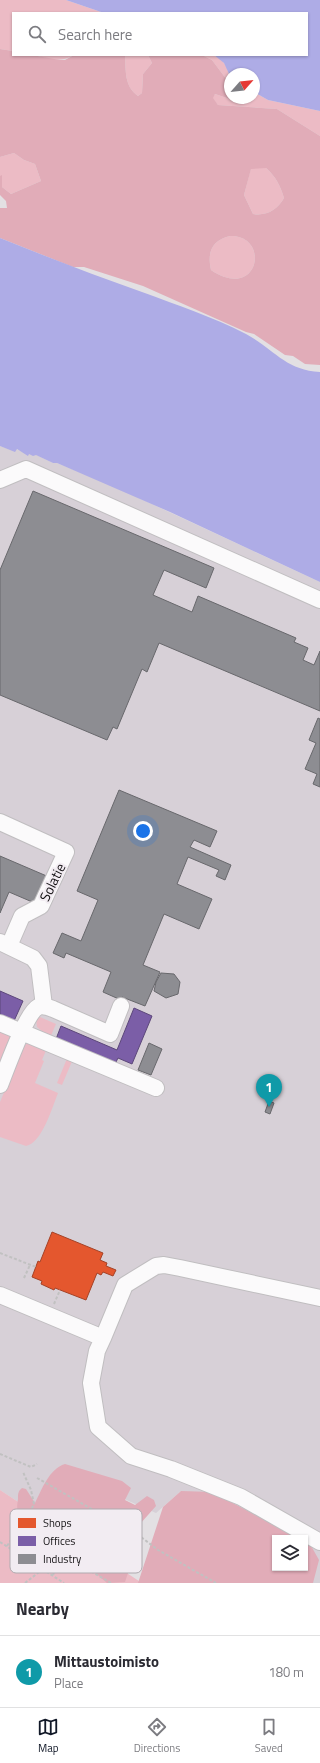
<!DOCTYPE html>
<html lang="en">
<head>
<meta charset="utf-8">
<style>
	body { margin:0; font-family:"Titillium Web",sans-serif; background:#f2f2f3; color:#2b2b33 }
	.controls { position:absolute; right:12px; bottom:12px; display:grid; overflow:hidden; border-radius:0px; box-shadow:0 1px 3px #0004 }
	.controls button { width:36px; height:36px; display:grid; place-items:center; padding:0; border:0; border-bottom:1px solid #e1e1e2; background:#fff; color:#2b2b33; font:20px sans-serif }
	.compass { position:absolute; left:224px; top:68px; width:36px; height:36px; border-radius:50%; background:#fff; box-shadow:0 1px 3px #0004; rotate:63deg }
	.you { position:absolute; left:143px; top:831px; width:14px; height:14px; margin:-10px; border:3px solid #fff; border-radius:50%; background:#1a73e8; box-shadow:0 0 0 6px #1a73e833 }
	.badge { display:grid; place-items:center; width:26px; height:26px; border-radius:50%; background:#111827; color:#fff; font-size:13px; font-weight:700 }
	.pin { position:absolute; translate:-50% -33px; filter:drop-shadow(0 1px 2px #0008) }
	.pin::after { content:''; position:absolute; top:21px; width:14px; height:12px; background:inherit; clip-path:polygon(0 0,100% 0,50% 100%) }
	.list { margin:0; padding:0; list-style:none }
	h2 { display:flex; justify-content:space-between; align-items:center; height:52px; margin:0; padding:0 16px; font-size:17px }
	h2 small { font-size:13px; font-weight:400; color:#7c7c81 }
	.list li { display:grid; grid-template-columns:26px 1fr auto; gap:12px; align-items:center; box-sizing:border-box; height:72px; padding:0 16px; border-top:1px solid #e1e1e2 }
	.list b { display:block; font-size:15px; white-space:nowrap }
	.list p { margin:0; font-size:13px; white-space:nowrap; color:#7c7c81 }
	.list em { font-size:13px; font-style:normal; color:#7c7c81 }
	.icon { flex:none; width:22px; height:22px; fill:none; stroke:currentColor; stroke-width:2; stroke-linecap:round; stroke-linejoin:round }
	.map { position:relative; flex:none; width:320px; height:1583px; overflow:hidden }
	.search { position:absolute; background:#fff; box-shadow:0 1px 3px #0004; left:12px; right:12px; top:12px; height:44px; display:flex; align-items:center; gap:10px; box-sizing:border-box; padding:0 14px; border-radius:0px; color:#7c7c81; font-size:15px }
	.sheet { height:124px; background:#fff }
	nav { display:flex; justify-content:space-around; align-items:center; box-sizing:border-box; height:56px; border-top:1px solid #e1e1e2; background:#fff; font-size:11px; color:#7c7c81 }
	nav a { display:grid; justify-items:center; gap:2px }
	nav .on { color:#111827 }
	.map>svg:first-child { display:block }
</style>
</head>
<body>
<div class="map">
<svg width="320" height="1583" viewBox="0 0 320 1583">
	<rect width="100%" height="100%" fill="#e3e0e3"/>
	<path fill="#d7d0d7" d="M0 446 15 451 16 449 29 454H35L53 463H57L113 486 320 582V1583H313L305 1541 181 1491 156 1513 56 1469 32 1511 0 1490Z"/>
	<path fill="#ecbbc5" d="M0 0H66L104 13H13V51L0 49Z
		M32 55H74C58 64 49 58 32 55Z
		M125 55H148L152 63 143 74 142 93 138 96C124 86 126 71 125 55Z
		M202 55C206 55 212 54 215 56 226 60 230 73 230 84L212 60Z
		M254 92 268 100 320 111V136L277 109 218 105 212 98 215 94 236 101 238 98H254Z
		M14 153 24 160 35 164 41 181 11 194 2 187V176H0V157Z
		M251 168H266C276 177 280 185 284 198 277 210 267 216 253 214L244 195Z
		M230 236C271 235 259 302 211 270 207 252 212 240 230 236Z
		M40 1017 56 1024 50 1038 37 1027 36 1020Z
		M0 1028 11 1035 0 1068Z
		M30 1041 47 1048 42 1060 44 1061 35 1083 58 1093C52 1108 42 1143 26 1146L0 1137V1102L23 1047Z
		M68 1056 73 1059 62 1085 57 1083Z
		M0 1490 142 1583H0Z"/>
	<path fill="#e1acb8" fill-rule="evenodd" d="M0 49 13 51V55H32L60 60H65L74 55H125C126 71 124 86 138 96L142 93 143 74 152 63 148 55H202L212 60 230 84V98H238L236 101 215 94 213 98 218 105 277 109 320 136V365L305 364 293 356 285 355 254 334 246 332 143 286 84 267H73L0 238V208H7L6 201 0 195V176L2 175V187L11 194 41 181 35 164 24 160 14 153 0 157ZM266 168C276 177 280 185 284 198 277 210 267 216 253 214L244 195 251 169ZM230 236C271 235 259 302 211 270 207 252 212 240 230 236Z
		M65 1464 122 1481 131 1488 125 1500 135 1505 147 1496 154 1500 156 1506 140 1524 138 1533V1543L125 1582 107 1583 91 1569 72 1564 68 1561 64 1551 52 1543 43 1544 39 1543C33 1521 13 1526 18 1499 18 1494 18 1491 22 1488L26 1489 35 1503C42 1489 49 1469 65 1464Z
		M181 1491 212 1492 299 1538H275V1568H305V1541L310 1544 319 1560 313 1583H138L163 1507Z"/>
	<path fill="#aeace6" d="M66 0H320V111L268 100 254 92V74H230V76L224 63 214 55H307V13H104Z
		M0 238C47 257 94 275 142 292 177 305 213 317 246 334 274 349 285 370 320 372V582L170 512 57 463H53L36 455 33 456 29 454 28 456 17 449 15 452 0 446Z"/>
	<path fill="#e4572e" stroke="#a54226" d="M52 1232 103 1253 100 1260 107 1263 106 1266 116 1270 113 1276 103 1272 101 1275 97 1273 86 1300 55 1288 54 1290 41 1284 42 1281 32 1277 38 1261 40 1262Z"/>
	<path fill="#7b5ea7" stroke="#5c477a" d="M0 991 23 1001 14 1021 0 1015Z
		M134 1008 152 1016 132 1064 118 1058 115 1064 56 1039 61 1026 117 1050Z"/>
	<path fill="#8d8d92" stroke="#68686c" d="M33 491 214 568 206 588 164 570 153 595 192 612 198 596 296 638 294 642 308 648 303 660 314 665 320 651V711L159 643 147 672 142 669 117 729 113 727 107 740 0 695V570Z
		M318 718 320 719V787L313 784 317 774 305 769 316 743 309 740Z
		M119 790 217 831 210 847 194 840 190 847 231 865 225 880 216 876 219 870 188 857 177 884 212 899 199 929 164 914 143 965 160 972 145 1006 122 997 121 1000 103 992 111 972 66 953 64 958 53 953 62 933 81 941 98 900 77 891Z
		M0 856 49 877 37 904 9 892 0 913Z
		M161 973 174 974 180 982 178 994 166 998 154 991 156 982Z
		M149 1043 162 1049 151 1075 138 1070Z
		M269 1101 274 1103 270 1114 265 1112Z"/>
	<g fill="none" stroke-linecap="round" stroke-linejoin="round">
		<g stroke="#c0bec0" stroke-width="18">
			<path id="minor" d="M0 480 26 469 320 600
				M0 822 66 852 41 906 22 916 9 946
				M0 942 33 958 39 966 44 1006
				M0 1023 156 1088
				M0 1085C6 1070 26 1013 38 1007 43 1005 48 1007 53 1009L110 1034 121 1006
				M0 1295 103 1338 97 1351 91 1383 98 1427 131 1456 171 1469 241 1497 320 1542
				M103 1338 125 1285 156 1266 164 1265 180 1268 320 1298"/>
		</g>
		<path stroke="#c1c1c1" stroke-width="2" stroke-dasharray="3 2" stroke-linecap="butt" d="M0 1253 36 1267
			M24 1278 30 1265
			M54 1304 60 1290
			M0 1454 31 1467 37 1464
			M37 1478 141 1537 158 1550 216 1583
			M0 1542 64 1583
			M7 1546 29 1514 34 1504 31 1490 23 1472
			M52 1575 67 1564 77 1563 111 1583
			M25 1583 43 1569"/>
		<use href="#minor" stroke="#fbfafb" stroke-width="16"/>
	</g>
	<g text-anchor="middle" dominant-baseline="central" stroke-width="4" stroke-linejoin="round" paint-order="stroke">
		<g font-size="14" fill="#121012" stroke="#f2ecf2">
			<text transform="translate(52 882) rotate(-64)">Solatie</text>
		</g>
	</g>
	<rect x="10" y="1509" width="132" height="64" rx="6" fill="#f2ecf2" stroke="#afaaaf" stroke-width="1"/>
	<rect x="18" y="1518" width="18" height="10" fill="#e4572e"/>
	<rect x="18" y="1536" width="18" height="10" fill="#7b5ea7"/>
	<rect x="18" y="1554" width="18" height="10" fill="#8d8d92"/>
	<g font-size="11" fill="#121012">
		<text x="43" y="1527">Shops</text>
		<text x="43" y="1545">Offices</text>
		<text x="43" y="1563">Industry</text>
	</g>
</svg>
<div class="controls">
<button><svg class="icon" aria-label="layers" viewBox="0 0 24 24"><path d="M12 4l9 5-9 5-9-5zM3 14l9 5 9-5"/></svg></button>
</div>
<svg class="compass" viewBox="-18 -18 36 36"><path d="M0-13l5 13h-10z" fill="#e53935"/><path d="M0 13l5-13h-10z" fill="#7c7c81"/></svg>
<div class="you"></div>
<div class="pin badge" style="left:269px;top:1107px;background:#0f9aa8">1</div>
<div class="search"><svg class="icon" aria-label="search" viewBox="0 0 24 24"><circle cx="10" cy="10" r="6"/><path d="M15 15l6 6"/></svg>Search here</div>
</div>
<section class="sheet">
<h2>Nearby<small></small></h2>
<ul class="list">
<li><span class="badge" style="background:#0f9aa8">1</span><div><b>Mittaustoimisto</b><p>Place</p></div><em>180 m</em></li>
</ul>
</section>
<nav>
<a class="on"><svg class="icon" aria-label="map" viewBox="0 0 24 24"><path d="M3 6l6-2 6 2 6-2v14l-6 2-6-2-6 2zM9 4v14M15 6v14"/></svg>Map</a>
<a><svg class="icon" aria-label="directions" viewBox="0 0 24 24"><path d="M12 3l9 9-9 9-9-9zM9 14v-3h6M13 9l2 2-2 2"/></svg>Directions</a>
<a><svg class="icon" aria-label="saved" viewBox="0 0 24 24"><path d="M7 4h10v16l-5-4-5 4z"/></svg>Saved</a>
</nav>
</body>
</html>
